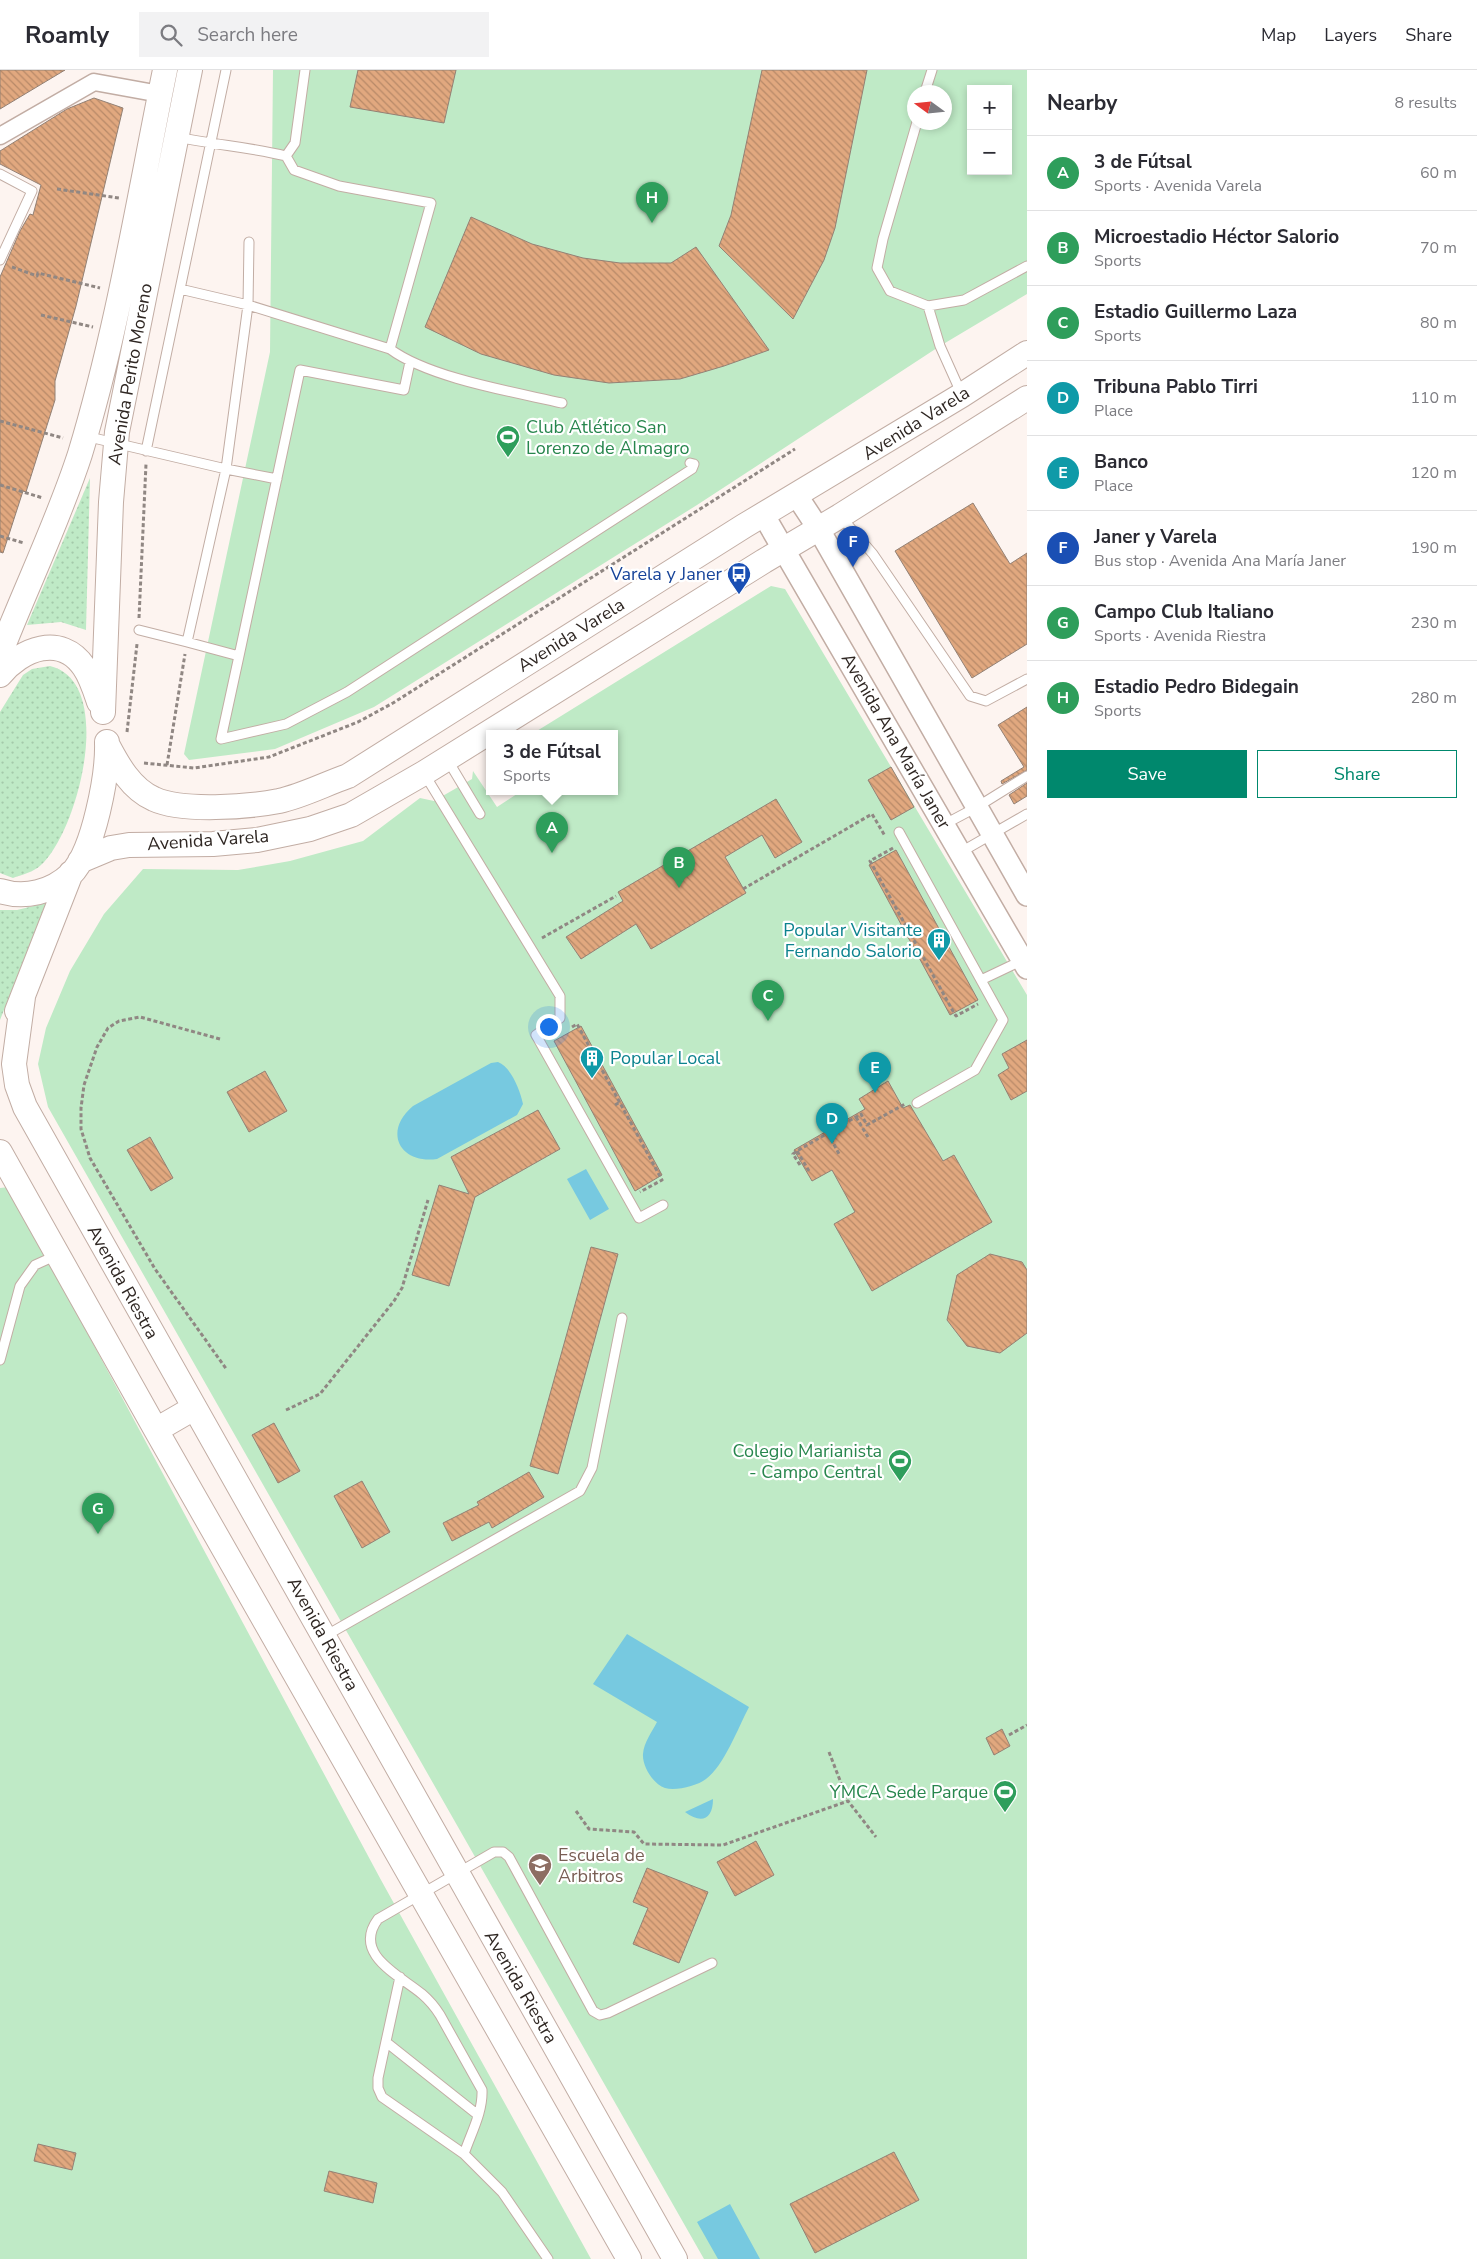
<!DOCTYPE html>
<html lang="en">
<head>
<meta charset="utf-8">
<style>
	body { margin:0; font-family:"Nunito Sans",sans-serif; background:#f2f2f3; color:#2b2b33 }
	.controls { position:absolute; right:15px; top:15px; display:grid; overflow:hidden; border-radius:0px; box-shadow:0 2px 8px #0003 }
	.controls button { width:45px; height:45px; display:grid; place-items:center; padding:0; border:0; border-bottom:1px solid #e1e1e2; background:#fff; color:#2b2b33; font:25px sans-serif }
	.compass { position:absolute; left:907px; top:15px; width:45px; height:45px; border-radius:50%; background:#fff; box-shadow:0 2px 8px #0003; rotate:285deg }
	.you { position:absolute; left:548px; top:956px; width:18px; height:18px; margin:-12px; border:4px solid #fff; border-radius:50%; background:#1a73e8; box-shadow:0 0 0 8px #1a73e833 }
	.badge { display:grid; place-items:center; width:32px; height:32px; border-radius:50%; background:#00886d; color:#fff; font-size:16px; font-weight:700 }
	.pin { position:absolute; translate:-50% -41px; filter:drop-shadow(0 1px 2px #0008) }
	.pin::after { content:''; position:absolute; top:26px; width:18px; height:15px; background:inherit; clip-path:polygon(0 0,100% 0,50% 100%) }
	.popup { position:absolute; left:486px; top:660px; width:132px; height:65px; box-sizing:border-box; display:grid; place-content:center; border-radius:0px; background:#fff; filter:drop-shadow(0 1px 4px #0005); font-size:16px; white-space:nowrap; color:#7c7c81 }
	.popup b { font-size:19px; color:#2b2b33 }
	.popup::after { content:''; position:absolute; left:50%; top:100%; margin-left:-10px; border:10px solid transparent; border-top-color:#fff }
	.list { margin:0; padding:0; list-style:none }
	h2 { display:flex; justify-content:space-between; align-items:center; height:65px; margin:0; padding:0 20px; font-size:21px }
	h2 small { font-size:16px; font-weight:400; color:#7c7c81 }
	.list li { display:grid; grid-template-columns:32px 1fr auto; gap:15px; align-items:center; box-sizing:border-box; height:75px; padding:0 20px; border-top:1px solid #e1e1e2 }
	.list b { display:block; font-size:19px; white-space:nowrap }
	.list p { margin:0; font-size:16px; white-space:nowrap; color:#7c7c81 }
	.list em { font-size:16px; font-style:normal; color:#7c7c81 }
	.actions { display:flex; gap:10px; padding:15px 20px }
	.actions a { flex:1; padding:11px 0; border:1px solid #00886d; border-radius:0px; text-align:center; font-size:18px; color:#00886d }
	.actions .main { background:#00886d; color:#fff }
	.icon { flex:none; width:28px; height:28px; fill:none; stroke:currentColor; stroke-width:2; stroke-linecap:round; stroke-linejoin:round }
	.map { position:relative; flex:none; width:1027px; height:2189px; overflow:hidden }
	header { display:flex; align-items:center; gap:30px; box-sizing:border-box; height:70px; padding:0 25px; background:#fff; border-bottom:1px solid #e1e1e2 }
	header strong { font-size:24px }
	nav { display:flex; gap:28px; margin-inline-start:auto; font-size:18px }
	.search { width:350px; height:45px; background:#f2f2f3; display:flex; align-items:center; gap:12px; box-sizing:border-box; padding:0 18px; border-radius:0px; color:#7c7c81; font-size:19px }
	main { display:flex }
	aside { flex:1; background:#fff }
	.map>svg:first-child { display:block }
</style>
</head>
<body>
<header>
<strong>Roamly</strong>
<div class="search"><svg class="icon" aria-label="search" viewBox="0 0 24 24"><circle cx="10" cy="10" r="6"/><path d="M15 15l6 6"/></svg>Search here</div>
<nav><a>Map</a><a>Layers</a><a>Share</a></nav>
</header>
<main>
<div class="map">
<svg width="1027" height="2189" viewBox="0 0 1027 2189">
	<defs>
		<pattern id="grass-dots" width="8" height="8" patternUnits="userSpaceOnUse" patternTransform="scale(1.25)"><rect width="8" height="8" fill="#bfeac6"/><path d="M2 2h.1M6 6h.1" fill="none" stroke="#a4c9aa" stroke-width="1.8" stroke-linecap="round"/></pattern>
		<pattern id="building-back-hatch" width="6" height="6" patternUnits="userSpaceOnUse" patternTransform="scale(1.25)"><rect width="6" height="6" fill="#e1a87f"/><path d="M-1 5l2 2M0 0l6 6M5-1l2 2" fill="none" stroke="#b78968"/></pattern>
	</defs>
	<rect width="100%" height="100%" fill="#fdf4f0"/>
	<path fill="url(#grass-dots)" d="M90 408 86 560 61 552 27 555Z
		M50 596C117 612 78 762 41 795 34 802 21 805 13 808L0 803V642L23 605 32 599Z
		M46 833 0 950V840H17Z"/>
	<path fill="#bfeac6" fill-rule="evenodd" d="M273 0H1027V224L940 276 697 435 374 637 275 679 189 690 184 684 270 282ZM971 19H1008V101H971ZM914 22H944V52H914Z
		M771 516 785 519 1027 925V2189H704L48 1037 38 994 46 958 70 901 104 844 143 799 238 800 290 791 363 771 420 728 434 731 472 709 473 701 497 737 520 722H614V664H532Z
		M9 1117 381 1810 591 2189H0V1118Z"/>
	<path fill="#77c9e0" d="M498 992C511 997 520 1020 523 1034L517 1045 437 1089C399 1094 383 1061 413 1036L491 993Z
		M586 1099 609 1139 590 1150 567 1109Z
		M627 1564 749 1637C738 1658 724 1696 706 1709 697 1716 676 1721 665 1718 653 1714 642 1696 643 1684 644 1672 652 1662 657 1652L593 1614Z
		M713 1729C713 1750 701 1754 685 1742Z
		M730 2134 760 2189H718L697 2152Z"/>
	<path fill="url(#building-back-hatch)" stroke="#938175" d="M0 0H65L0 39Z
		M358 0H456L444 53 350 37Z
		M762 0H867L835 158 824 190 793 249 719 176 731 145Z
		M94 28 123 38 76 236 55 311V330L26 422 23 421 3 483 0 482V207L20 161 30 144 33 145 41 115 0 94V81L67 39Z
		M471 147 532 174 583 188 620 193H671L696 177 769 280 724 296 680 309 609 313 554 305 481 284 425 257Z
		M973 433 1010 494 1027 483V574L972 608 895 481Z
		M1027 637V700L1002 714 1001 711 1024 697 998 655Z
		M891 697 914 737 891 750 868 710Z
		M1027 713V726L1014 734 1009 725Z
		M776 729 802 772 775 788 762 765 725 787 746 823 651 879 636 854 581 889 566 867 623 831 618 822Z
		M896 780 978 930 950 945 869 795Z
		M581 956 662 1105 635 1121 554 971Z
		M1027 970V1021L1011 1030 998 1005 1009 998 1002 984Z
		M265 1001 287 1041 249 1062 227 1022Z
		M888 1011 903 1038 910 1035 943 1091 954 1085 992 1152 872 1221 834 1154 855 1142 832 1100 812 1111 794 1080 865 1039 859 1029Z
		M538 1040 560 1079 475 1127 449 1216 412 1205 439 1115 469 1124 451 1087Z
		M150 1067 173 1108 151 1121 127 1080Z
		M591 1177 618 1184 558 1404 530 1396Z
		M990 1184 1022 1192 1027 1200V1263L1000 1283 967 1276 947 1250 957 1205Z
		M274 1353 300 1401 278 1413 252 1365Z
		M529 1402 544 1427 492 1458 489 1452 452 1471 443 1453 479 1435 477 1432Z
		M362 1411 390 1462 362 1478 334 1426Z
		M1002 1659 1010 1676 994 1685 986 1668Z
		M756 1771 774 1805 735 1826 717 1792Z
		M647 1798 708 1822 679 1893 633 1874 648 1838 633 1832Z
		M38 2074 76 2083 72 2100 34 2091Z
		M894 2082 919 2130 815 2183 790 2134Z
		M329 2101 377 2113 373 2133 324 2121Z"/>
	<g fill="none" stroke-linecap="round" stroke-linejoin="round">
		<g stroke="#c2ada4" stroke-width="11">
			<path id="service" d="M305 0 295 73 286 86 294 100 339 116 431 133 390 279
				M925 22 932 0
				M917 52 883 169 877 198 890 221 928 236 964 230 1027 196
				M178 67C214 75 250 77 286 86
				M0 104 32 121 0 190
				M249 172 248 235 226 399 277 409
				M180 219 248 235 390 279C429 308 514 322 562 333
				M928 236 940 276 962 325
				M85 366 226 399 187 572 239 586 221 669 286 654 347 622 692 399 694 394 690 393
				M146 381 226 0
				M841 447 873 484 970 626 986 631 1027 609
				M139 560 187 572
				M239 586 300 300 404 320 410 292
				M447 689 480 744
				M425 705 560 926V948L536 965 639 1148 663 1135
				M945 754 977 737 1027 706
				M899 762 1003 950 975 1000 917 1033
				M961 782 1027 744
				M981 910 1023 890
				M0 1290 20 1216 35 1195 57 1185
				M325 1566 580 1421 592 1398 622 1248
				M400 1907 378 2008V2018L382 2027 464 2084C471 2063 483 2042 482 2020L440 1945C435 1937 429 1930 422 1924 399 1905 352 1884 378 1849L494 1782H503L509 1787 593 1941 600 1945 608 1943 712 1893
				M386 1972 478 2045
				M464 2084 502 2122 548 2189"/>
		</g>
		<g stroke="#c2ada4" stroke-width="19">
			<path id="minor" d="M0 66 94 12 160 24"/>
		</g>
		<g stroke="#c2ada4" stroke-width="24">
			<path id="tertiary" d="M797 426 818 458 1027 825
				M763 444 1027 898"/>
		</g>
		<g stroke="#c2ada4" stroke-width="26">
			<path id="secondary" d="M0 584C26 517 58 452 80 384 118 259 139 127 165 0
				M0 605C21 579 61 563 84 597 91 607 95 620 99 632
				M103 642 111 432 117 362 190 0
				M107 674C118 695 131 719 154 729 182 742 248 737 279 731 302 726 325 714 348 706L744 456 962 325 1027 283
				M80 791 111 778 129 775 213 774 257 770 310 759 351 745 424 703 764 491 840 446 1027 328
				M0 821C25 829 52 822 71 804 94 781 108 704 107 672
				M23 927 14 994 17 1015 25 1037 675 2189
				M17 941 71 803
				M0 1082 156 1360 629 2189
				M156 1360 194 1338"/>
		</g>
		<path stroke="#908783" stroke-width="3" stroke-dasharray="4 2.5" stroke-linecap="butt" d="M57 119 119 128
			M12 197 37 206 38 203 100 218
			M41 245 93 257
			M0 351 63 368
			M0 415 43 428
			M0 466 24 473
			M139 548 146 394
			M127 662 137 574
			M144 693 194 698 269 687 358 652 393 633 795 379
			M167 695 185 584
			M893 778 870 791 954 943 956 946 978 934
			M743 819 872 744 885 766
			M542 868 616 826
			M572 957 577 954 662 1110 640 1122
			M220 969 140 947 119 951 108 958 97 977 84 1015 81 1038V1059L90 1088 155 1199 227 1300
			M615 1035 620 1032
			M856 1047 868 1067
			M828 1063 839 1084
			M797 1081 809 1101
			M800 1095 793 1084 797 1081 861 1044 867 1055 905 1034
			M286 1340 320 1324 394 1231 402 1218 428 1130
			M1009 1665 1027 1655
			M829 1682 848 1731
			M576 1741 589 1759 634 1762 644 1774 723 1775 848 1731 876 1767"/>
		<use href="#service" stroke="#fff" stroke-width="9"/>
		<use href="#minor" stroke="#fff" stroke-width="16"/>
		<use href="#tertiary" stroke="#fff" stroke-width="21"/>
		<use href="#secondary" stroke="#fff" stroke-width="24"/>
	</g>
	<defs>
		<g id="stadium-pin" transform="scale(1.25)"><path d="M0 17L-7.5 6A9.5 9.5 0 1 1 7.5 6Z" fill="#2e9e5b" stroke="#fff"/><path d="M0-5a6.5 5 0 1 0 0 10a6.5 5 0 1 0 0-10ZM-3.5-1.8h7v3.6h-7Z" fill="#fff"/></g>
		<g id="bus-pin" transform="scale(1.25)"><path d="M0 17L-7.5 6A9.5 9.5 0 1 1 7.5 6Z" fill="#1a4fb4" stroke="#fff"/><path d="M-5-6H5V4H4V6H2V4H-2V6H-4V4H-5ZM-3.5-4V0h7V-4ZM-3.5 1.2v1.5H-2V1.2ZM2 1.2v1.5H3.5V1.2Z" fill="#fff"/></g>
		<g id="building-pin" transform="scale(1.25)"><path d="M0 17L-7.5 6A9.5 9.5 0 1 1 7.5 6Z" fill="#0f9aa8" stroke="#fff"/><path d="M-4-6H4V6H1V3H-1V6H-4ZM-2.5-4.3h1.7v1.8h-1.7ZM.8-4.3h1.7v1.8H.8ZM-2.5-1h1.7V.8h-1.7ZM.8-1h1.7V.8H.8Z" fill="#fff"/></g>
		<g id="school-pin" transform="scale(1.25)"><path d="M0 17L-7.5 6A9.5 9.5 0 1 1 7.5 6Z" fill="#8d6e63" stroke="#fff"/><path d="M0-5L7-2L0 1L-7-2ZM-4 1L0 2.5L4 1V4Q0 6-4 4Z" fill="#fff"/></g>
	</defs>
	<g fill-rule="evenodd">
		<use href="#stadium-pin" x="508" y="367"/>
		<use href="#bus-pin" x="739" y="504"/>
		<use href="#building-pin" x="939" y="870"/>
		<use href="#building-pin" x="592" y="988"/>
		<use href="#stadium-pin" x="900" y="1391"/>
		<use href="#stadium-pin" x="1005" y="1722"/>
		<use href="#school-pin" x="540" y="1795"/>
	</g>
	<g text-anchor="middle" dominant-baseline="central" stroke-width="4.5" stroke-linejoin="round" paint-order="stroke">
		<g font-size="18" fill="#2f2723" stroke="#fff">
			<text transform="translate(130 304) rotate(-80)">Avenida Perito Moreno</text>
			<text transform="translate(916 353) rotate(-32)">Avenida Varela</text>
			<text transform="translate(571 565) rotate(-32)">Avenida Varela</text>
			<text transform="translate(896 671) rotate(60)">Avenida Ana María Janer</text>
			<text transform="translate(208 770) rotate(-4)">Avenida Varela</text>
			<text transform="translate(123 1212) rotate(61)">Avenida Riestra</text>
			<text transform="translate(323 1564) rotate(61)">Avenida Riestra</text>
			<text transform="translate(521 1917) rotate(60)">Avenida Riestra</text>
		</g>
		<g font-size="18" fill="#27864d" stroke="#fff" text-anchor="end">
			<text x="526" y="357" text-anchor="start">Club Atlético San<tspan x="526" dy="21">Lorenzo de Almagro</tspan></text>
			<text x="882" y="1381">Colegio Marianista<tspan x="882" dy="21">- Campo Central</tspan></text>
			<text x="988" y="1722">YMCA Sede Parque</text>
		</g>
		<g font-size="18" fill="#164399" stroke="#fff" text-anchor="end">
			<text x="722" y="504">Varela y Janer</text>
		</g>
		<g font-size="18" fill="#0d838f" stroke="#fff" text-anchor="end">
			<text x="922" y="860">Popular Visitante<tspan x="922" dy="21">Fernando Salorio</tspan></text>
			<text x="610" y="988" text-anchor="start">Popular Local</text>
		</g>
		<g font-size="18" fill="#785e54" stroke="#fff" text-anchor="start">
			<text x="558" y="1785">Escuela de<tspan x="558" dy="21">Arbitros</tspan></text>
		</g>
	</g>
</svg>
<div class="controls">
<button>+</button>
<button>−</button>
</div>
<svg class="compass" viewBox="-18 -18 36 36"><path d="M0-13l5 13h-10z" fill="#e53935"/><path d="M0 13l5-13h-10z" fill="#7c7c81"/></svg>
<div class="you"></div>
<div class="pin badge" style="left:552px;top:783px;background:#2e9e5b">A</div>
<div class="popup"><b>3 de Fútsal</b>Sports</div>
<div class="pin badge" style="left:679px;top:818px;background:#2e9e5b">B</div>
<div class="pin badge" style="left:768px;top:951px;background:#2e9e5b">C</div>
<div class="pin badge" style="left:832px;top:1074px;background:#0f9aa8">D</div>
<div class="pin badge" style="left:875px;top:1023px;background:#0f9aa8">E</div>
<div class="pin badge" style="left:853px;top:497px;background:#1a4fb4">F</div>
<div class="pin badge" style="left:98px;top:1464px;background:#2e9e5b">G</div>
<div class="pin badge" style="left:652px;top:153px;background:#2e9e5b">H</div>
</div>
<aside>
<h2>Nearby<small>8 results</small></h2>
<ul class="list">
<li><span class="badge" style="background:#2e9e5b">A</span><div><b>3 de Fútsal</b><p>Sports · Avenida Varela</p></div><em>60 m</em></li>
<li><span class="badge" style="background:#2e9e5b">B</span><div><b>Microestadio Héctor Salorio</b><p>Sports</p></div><em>70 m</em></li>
<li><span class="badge" style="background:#2e9e5b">C</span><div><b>Estadio Guillermo Laza</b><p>Sports</p></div><em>80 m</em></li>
<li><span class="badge" style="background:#0f9aa8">D</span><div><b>Tribuna Pablo Tirri</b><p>Place</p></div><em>110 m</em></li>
<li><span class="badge" style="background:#0f9aa8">E</span><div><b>Banco</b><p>Place</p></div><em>120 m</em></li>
<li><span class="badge" style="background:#1a4fb4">F</span><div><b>Janer y Varela</b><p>Bus stop · Avenida Ana María Janer</p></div><em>190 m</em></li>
<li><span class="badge" style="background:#2e9e5b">G</span><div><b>Campo Club Italiano</b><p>Sports · Avenida Riestra</p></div><em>230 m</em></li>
<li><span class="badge" style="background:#2e9e5b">H</span><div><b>Estadio Pedro Bidegain</b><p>Sports</p></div><em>280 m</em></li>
</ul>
<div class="actions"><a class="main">Save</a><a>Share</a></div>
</aside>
</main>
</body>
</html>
